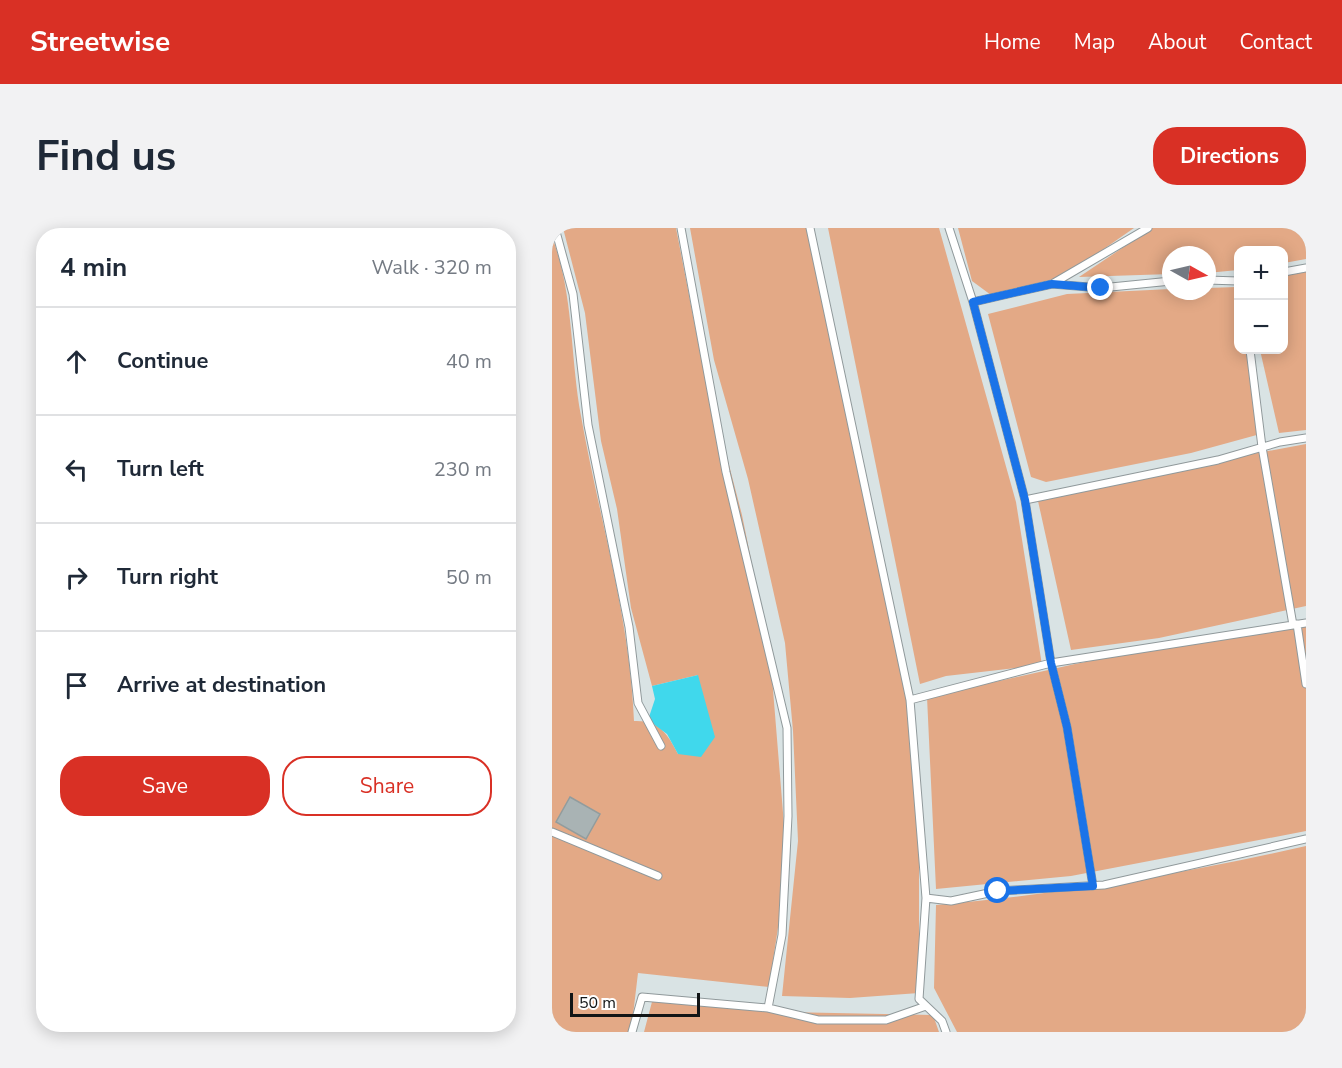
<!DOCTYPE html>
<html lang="en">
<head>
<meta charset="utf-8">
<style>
	body { margin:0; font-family:"Nunito Sans",sans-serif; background:#f2f2f3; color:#1f2937 }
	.controls { position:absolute; right:18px; top:18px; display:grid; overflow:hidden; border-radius:12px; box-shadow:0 3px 15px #0003 }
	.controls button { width:54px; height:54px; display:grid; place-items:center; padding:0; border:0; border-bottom:2px solid #e0e1e3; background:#fff; color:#1f2937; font:30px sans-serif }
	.compass { position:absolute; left:610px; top:18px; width:54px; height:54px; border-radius:50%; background:#fff; box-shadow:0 3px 15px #0003; rotate:98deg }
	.scale { position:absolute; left:18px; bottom:15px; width:130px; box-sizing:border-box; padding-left:6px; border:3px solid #121516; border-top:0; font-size:16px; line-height:21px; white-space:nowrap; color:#121516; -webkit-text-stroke:4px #fff; paint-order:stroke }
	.stop { position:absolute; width:18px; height:18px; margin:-14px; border:4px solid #1a73e8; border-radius:50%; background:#fff }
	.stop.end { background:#1a73e8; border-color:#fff; box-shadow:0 2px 6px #0008 }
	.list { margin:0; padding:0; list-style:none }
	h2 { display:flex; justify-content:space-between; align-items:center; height:78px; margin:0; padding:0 24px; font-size:26px }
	h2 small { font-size:20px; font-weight:400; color:#747a83 }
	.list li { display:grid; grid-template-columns:39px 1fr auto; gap:18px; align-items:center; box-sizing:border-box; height:108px; padding:0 24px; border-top:2px solid #e0e1e3 }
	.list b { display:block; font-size:22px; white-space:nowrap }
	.list em { font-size:20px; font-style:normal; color:#747a83 }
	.actions { display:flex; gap:12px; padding:18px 24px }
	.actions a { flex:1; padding:14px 0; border:2px solid #d93025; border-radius:24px; text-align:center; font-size:21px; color:#d93025 }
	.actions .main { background:#d93025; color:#fff }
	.icon { flex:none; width:33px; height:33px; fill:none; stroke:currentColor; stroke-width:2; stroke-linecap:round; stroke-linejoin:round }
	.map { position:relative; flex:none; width:754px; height:804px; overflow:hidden; border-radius:24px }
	header { display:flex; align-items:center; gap:36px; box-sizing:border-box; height:84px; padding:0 30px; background:#d93025; color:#fff }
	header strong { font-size:28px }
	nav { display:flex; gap:33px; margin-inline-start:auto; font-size:21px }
	.intro { display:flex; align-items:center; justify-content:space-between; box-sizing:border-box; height:144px; padding:0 36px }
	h1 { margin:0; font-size:42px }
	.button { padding:15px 27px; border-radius:24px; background:#d93025; color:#fff; font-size:21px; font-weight:700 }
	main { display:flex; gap:36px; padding:0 36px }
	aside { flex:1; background:#fff; border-radius:24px; box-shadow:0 3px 15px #0003 }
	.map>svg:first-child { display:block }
</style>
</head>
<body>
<header>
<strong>Streetwise</strong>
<nav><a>Home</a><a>Map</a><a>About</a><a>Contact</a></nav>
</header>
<div class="intro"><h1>Find us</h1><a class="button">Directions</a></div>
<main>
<aside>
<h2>4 min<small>Walk · 320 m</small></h2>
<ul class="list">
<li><svg class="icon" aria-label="ahead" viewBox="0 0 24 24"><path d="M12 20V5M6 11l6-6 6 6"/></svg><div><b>Continue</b></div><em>40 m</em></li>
<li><svg class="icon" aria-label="left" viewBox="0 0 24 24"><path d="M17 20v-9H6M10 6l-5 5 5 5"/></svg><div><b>Turn left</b></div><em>230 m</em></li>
<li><svg class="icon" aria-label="right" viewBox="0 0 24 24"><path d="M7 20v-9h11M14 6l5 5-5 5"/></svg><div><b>Turn right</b></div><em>50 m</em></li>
<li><svg class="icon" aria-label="arrive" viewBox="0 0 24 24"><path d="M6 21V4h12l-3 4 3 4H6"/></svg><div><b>Arrive at destination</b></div></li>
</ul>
<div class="actions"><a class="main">Save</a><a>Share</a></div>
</aside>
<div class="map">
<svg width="754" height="804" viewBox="0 0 754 804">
	<rect width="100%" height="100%" fill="#d9e3e4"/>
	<path fill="#e3a986" d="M11 0H124L149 129 190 287 218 425 233 609 227 693 217 759 86 745 79 804H0V9C22 66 18 129 29 188 47 290 78 389 82 493 107 492 115 505 126 526L146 447 100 458 79 380 65 281 49 213 33 85Z
		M138 0H259L367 530V765L298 770 230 768 246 613 241 503 233 415 196 251 162 132Z
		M276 0H387L464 274 490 437 394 448 368 456Z
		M406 0H582L513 48 439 67 420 53Z
		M600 0H754V31L732 35V22H686V42L655 45V27H619V46L527 49Z
		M754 43V202L727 205 708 122H732V47Z
		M685 59 686 122H697L712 205 639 225 494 254 479 249 436 86 515 66 619 61 655 63V60Z
		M754 216V378L607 410 519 422 486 273 532 257Z
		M754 391V603L519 648 384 661 375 469 523 436Z
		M754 618V804H405L382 760 384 677C508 666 632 646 754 618Z
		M101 770 233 784 381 787 387 804H92Z"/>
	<path fill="#40d8ec" d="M146 447 163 509 149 529 126 526 115 506 96 492 103 471 100 458Z"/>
	<path fill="#a9b3b4" stroke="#929c9d" stroke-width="1.5" d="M18 569 48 586 34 611 4 594Z"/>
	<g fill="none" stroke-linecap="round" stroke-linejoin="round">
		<g stroke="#90999b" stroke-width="9">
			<path id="service" d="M3 0 21 66 36 197 77 399 86 475 109 518
				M258 0 358 472 374 670 367 771 390 793 394 804
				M397 0 421 74 473 272 499 435 515 499 541 658
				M732 44 754 40
				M655 52 686 53
				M500 56 596 0
				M421 74 500 56 549 60 619 53
				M698 122 710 219 741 397
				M473 272 666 232 728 214 754 210
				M745 396 754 456
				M358 472 499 435 754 395
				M0 604 106 648
				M374 670 399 673 446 663 552 657 754 611
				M216 780 266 792H334L374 778
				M80 804 90 769 216 780 230 707 236 588 235 500 174 244 129 0"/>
		</g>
		<use href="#service" stroke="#fff" stroke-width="7"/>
	</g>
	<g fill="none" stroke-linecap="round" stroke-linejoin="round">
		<path stroke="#1a73e8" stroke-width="8" d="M446 663 541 658 515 499 499 435 473 272 421 74 500 56 549 60"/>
	</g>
</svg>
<div class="controls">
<button>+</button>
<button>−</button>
</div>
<svg class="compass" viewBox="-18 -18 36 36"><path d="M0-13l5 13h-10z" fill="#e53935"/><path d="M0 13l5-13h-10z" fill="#747a83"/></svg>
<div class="scale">50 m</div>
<div class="stop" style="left:446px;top:663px"></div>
<div class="stop end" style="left:549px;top:60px"></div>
</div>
</main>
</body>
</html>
